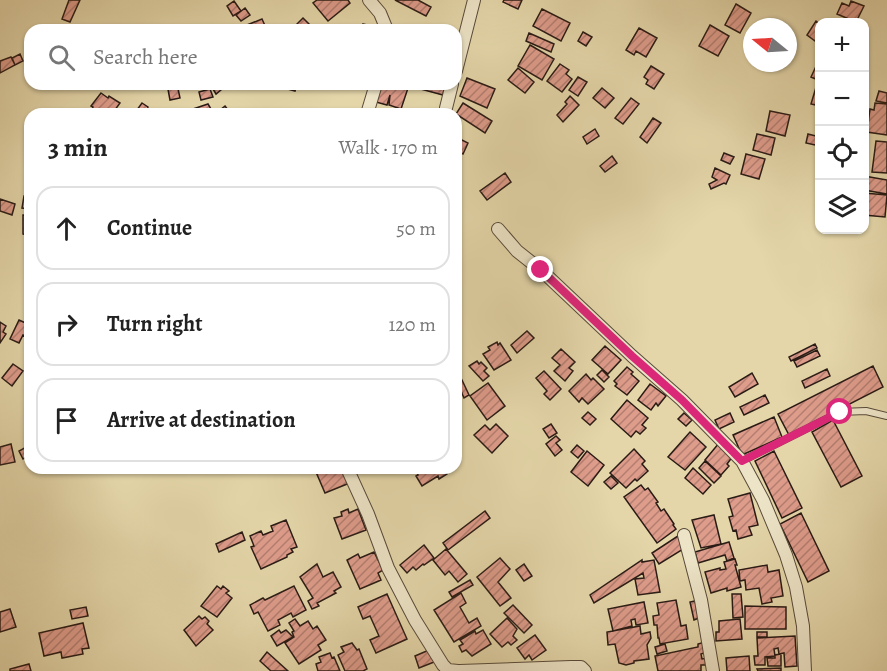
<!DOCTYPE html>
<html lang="en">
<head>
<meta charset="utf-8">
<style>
	body { margin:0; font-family:Alegreya,serif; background:#f2f2f2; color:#222 }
	.controls { position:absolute; right:18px; top:18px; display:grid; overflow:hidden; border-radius:12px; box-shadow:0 2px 4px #0004 }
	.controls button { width:54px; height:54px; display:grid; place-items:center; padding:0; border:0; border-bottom:2px solid #e0e0e0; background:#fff; color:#222; font:30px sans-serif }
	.compass { position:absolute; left:743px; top:18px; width:54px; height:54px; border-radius:50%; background:#fff; box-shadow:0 2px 4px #0004; rotate:288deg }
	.stop { position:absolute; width:18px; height:18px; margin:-14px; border:4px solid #db2777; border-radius:50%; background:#fff }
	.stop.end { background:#db2777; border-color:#fff; box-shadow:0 2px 6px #0008 }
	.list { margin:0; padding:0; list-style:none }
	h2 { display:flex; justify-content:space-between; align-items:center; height:78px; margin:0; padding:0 24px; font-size:26px }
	h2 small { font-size:20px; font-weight:400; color:#767676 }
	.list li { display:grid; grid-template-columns:39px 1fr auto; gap:18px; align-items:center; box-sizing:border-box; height:84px; margin:0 12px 12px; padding:0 12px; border:2px solid #e0e0e0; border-radius:18px }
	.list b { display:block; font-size:22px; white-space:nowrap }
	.list em { font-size:20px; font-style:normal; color:#767676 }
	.icon { flex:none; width:33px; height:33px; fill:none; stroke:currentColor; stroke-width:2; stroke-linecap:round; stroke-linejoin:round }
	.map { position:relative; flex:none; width:887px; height:671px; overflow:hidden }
	.search { position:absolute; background:#fff; box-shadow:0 2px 4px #0004; left:24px; top:24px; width:438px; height:66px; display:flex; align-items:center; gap:15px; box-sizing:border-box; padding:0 21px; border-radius:18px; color:#767676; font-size:22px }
	.panel { position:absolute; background:#fff; box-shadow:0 2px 4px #0004; left:24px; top:108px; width:438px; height:366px; border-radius:18px }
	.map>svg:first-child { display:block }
</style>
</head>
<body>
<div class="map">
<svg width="887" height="671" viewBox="0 0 887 671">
	<defs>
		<pattern id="building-hatch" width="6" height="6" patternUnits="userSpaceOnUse" patternTransform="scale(1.5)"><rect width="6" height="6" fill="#de9c8b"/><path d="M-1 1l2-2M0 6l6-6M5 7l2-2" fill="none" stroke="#b47e70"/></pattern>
	</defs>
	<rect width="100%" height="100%" fill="#e4d6a9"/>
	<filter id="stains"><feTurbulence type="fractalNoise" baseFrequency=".00333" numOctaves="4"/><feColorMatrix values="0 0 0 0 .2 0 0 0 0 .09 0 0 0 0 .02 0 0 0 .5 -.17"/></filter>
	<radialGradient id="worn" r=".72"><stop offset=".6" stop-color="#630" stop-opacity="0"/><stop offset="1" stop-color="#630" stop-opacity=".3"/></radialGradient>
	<path fill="url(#building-hatch)" stroke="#2a1b15" stroke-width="1.5" d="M69 0H80L70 22 62 19Z
		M317 0H348L350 3 328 21 313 3Z
		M395 0H418L431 7 426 16Z
		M504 0H522L518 9 503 2Z
		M234 1 241 11 233 16 227 6Z
		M851 1 864 6 856 22 837 14 842 3 849 6Z
		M736 4 751 13 740 33 725 25Z
		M245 8 250 15 241 21 236 15Z
		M542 9 570 23 561 41 533 26Z
		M303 18 315 30H291Z
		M262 19 267 30H249L247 25Z
		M816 21 820 24V34L815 41 807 35Z
		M363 24 376 27 375 30H362Z
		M710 25 729 36 718 56 699 46Z
		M639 28 657 38 646 57 636 51 634 55 626 50Z
		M583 32 592 37 586 46 578 41Z
		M529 33 554 44 551 52 526 41Z
		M530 45 554 59 542 80 518 66Z
		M20 54 23 61 15 65 12 58Z
		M11 57 15 65 0 73V61Z
		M818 62 820 76 818 80 811 77Z
		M560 64 569 70 566 74 572 79 562 92 547 81Z
		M651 66 664 74 654 89 646 84 648 80 644 77Z
		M518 68 534 82 525 93 508 80Z
		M578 77 587 82 578 96 569 90Z
		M467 78 495 89 487 108 460 96Z
		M167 84H177L180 98 170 100Z
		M210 84H228L216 94Z
		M285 84H297L295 91 284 88Z
		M381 84H395L408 88 401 109 389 105 390 95 387 105 376 102Z
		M413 84H445L443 95 413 87Z
		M817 84 820 85V106L811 104Z
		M602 88 614 98 605 108 593 98Z
		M210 89 213 97 201 100 199 92Z
		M879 91 887 93V103L876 101Z
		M101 93 108 98 109 96 120 103 112 114H95L91 111 93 107 91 106Z
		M570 96 579 105 563 122 557 115 567 104 565 102Z
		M631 98 639 104 623 124 615 118Z
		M142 103 148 107 147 110 154 114H134Z
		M463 103 492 121 485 133 456 114Z
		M875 103 887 104V135L867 132 870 109 874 110Z
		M208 104 211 109 205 112 206 114H195L193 109Z
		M225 106 231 114H215Z
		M770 111 790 115 785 136 766 131Z
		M653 118 661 123 647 143 640 137Z
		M595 129 599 136 587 144 583 137Z
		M757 134 775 138 771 155 753 150Z
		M808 134 820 137V146L806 143Z
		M456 137 468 143 463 154 456 150Z
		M876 141 887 142V173L872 172Z
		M724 153 734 157 730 164 721 160Z
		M746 154 765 159 759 179 741 174Z
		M612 156 617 163 605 172 600 166Z
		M715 168 730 175 726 184 724 183 711 189 709 184 717 180 712 177Z
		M505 173 511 182 487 200 480 191Z
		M864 176 887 180V194L864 190Z
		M864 193 887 195 885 217 864 215Z
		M24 196 30 197V209L22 208Z
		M0 199 15 204 12 215 0 211Z
		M23 215 30 216V238H25L26 235 23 234Z
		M19 320 30 325V338L23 335 19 343 10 339Z
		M0 322 6 326 3 332 6 334 0 343Z
		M527 331 534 338 517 353 511 345Z
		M497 342 498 345 500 343 511 360 494 370 483 354 490 350 488 347Z
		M815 344 817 348 791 361 789 357Z
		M605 346 621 360 608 374 592 360Z
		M561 349 575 362 569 368 573 371 565 381 554 371 560 365 552 358Z
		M817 350 820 356 797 367 794 361Z
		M477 361 479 364 481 362 487 368 484 371 489 376 483 381 469 366Z
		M13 364 23 371 12 386 2 378Z
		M873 366 883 387 789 435 778 414Z
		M627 367 633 372 631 374 639 381 627 395 615 386 617 384 614 381Z
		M827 369 830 376 805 388 802 381Z
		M602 370 609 377 604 382 597 375Z
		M544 371 561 389 550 400 544 394 547 391 536 378Z
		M752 373 758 384 735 397 729 387Z
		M586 374 591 380 593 378 604 389 588 404 582 398 579 402 569 391Z
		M462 380 469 395 464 398 457 382Z
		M488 383 505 406 487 420 470 396Z
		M650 384 666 396 658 406 656 403 651 410 638 400Z
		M765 395 769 403 744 415 740 407Z
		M627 400 648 418 642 425 646 428 640 434 636 431 631 437 611 419Z
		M588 412 596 419 590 425 582 418Z
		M684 413 692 420 686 426 678 419Z
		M730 413 734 422 719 429 715 420Z
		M774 417 782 437 742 455 733 435Z
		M833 420 862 476 841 487 812 432Z
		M496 424 508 436 492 453 474 435 485 425 490 430Z
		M551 424 557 433 549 438 543 429Z
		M690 432 706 447 685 470 668 457Z
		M556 436 560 440 556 443 562 450 555 456 546 444Z
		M719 443 733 456 727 464 729 466 721 475 705 460Z
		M11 444 15 462 0 465V447Z
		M30 445V455L23 459 19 451Z
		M577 445 584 451 578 458 571 452Z
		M634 449 645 461 642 464 648 471 637 481 635 479 626 488 610 473Z
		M587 451 604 465 588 486 571 472Z
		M774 451 802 508 782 518 755 461Z
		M705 461 721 476 714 483 699 468Z
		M324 468H346L352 482 325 493 316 472Z
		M414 468H444L447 474 439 479 438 476 422 486 416 476 418 475Z
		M693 468 711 485 703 494 685 478Z
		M611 476 618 483 611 489 604 482Z
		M641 485 645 490 648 488 658 502 656 503 661 511 664 509 674 524 673 525 676 529 657 543 624 497Z
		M750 493 758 525 749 527 752 535 738 539 736 530 733 531 729 517 733 516 728 499Z
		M348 509 349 513 358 509 366 530 342 539 334 518 342 516 341 512Z
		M485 511 490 518 448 550 443 543Z
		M801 513 829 571 808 582 780 524Z
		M714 515 721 544 701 548 692 520Z
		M286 520 297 547 291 549 293 552 287 555V557L261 569 251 547 254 546 250 536 261 531 263 535 273 531 271 526Z
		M242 532 245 540 219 552 216 544Z
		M681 534 685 548 659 564 652 553Z
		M729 542 734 558 727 561 725 555 698 563 695 552Z
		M424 545 434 558 424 565 423 564 416 570 413 567 407 573 400 565Z
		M446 549 467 574 458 582 449 571 445 575 433 560Z
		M374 552 383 570 378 573 381 580 360 589 347 560 358 554 360 558Z
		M500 558 510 569 498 582 511 598 500 606 477 577Z
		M735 559 737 565H735L741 587 727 591V588L711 593 705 572 720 568V570L726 569 724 562Z
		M642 560V562L654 560 660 592 638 595 635 579 644 578 643 573 594 603 590 595Z
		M317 564 323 577 333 572 341 587 334 591 336 593 317 603 319 606 312 609 308 601 313 598 300 577Z
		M524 564 532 576 524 581 516 570Z
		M767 565 768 572 779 570 783 596 771 598 772 602 762 604 759 588 746 590 745 580 740 581 739 570Z
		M470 580 473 585 452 597 449 592Z
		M217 586 221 589 223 586 229 591 226 593 232 598 217 617 201 606Z
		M294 586 306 610 293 617 291 613 278 620 280 625 268 631 258 612 254 614 250 605 263 598 265 600Z
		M461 593 466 603 460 607 469 623 477 618 481 626 454 642 434 610Z
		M387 594 407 639 376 653 370 640 379 636 370 616 363 619 358 607Z
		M732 594H741L743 617 733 618Z
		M676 600 681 626 686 625 688 639 660 644 659 638H658L657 625H654L653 616 659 615 657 603Z
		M695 601 699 618 694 620 690 602Z
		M644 602 648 623 636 625 635 619 631 620 632 626 613 631 608 609Z
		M513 605 532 625 524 633 504 613Z
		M745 606 786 607V629H745Z
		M86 607 88 616 72 619 70 610Z
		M10 609 16 627 0 632V612Z
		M199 616 202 619 205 617 209 621 207 624 213 630 196 646 184 630Z
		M507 618 517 629 513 636 517 640 511 645 508 642 502 647 490 634Z
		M295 619 300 626 308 621 313 629 317 626 326 640 318 645 321 650 299 664 285 643 294 637 292 632 294 631 289 623Z
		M740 619 742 639 716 641V632H719V621Z
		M83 623 89 648 82 649 83 654 62 658 61 652 44 656 39 633Z
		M640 626 641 634 650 632 651 638 647 645 649 659 634 661V663L626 665 619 663 615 644 608 645 607 632Z
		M279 630 281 633 286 630 293 637 277 646 271 636Z
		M483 630 491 644 472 656 466 650 462 652 459 646 463 644 460 640 475 631 476 634Z
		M757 632H767V637H757Z
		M535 635 546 650 532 660 529 655 525 659 517 648Z
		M795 636 797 666 785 667 784 653 779 654 778 648 774 649 775 656 765 657V665H755L754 656H758L757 638Z
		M705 642 707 652 701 654 702 659 708 658 709 665H701V671H658L655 656 698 647V644Z
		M352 643 357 650 359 649 367 669 363 671H345L338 655 344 652 341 647Z
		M665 644 667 651 657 654 655 647Z
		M429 650 434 662 419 668 415 656Z
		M267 652 288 671H271L260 661Z
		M330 653 332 658 334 657 340 671H318L316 664 321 662 319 657Z
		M781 654V666H768L767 658H775V655Z
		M749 656 750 671H727L726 658Z
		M29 664 31 671H10V669Z
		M781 668V671H758L757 669Z"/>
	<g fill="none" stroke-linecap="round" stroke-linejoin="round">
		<g stroke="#584a3a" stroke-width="8">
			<path id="lane" d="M742 461 840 412 866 411 887 416"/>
		</g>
		<g stroke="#584a3a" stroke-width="14">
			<path id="street" d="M369 0 380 13 387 30
				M456 71 474 0
				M446 108 452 84
				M367 114 376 84
				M498 229 517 251 541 270 632 356 682 400 742 461 763 500 786 555 796 587 803 626 805 671
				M347 468 368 514 388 568 415 620 443 665 448 670 458 671
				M684 535 701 600 713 671
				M460 671 571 667H581L585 671"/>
		</g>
		<use href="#lane" stroke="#ede4c7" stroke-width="6"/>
		<use href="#street" stroke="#ede4c7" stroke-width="12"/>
	</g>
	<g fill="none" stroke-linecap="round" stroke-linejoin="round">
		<path stroke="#db2777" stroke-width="8" d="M541 270 632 356 682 400 742 461 840 412"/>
	</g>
	<rect width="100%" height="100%" filter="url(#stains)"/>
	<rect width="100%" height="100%" fill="url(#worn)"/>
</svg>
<div class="controls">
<button>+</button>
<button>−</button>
<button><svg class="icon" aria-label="locate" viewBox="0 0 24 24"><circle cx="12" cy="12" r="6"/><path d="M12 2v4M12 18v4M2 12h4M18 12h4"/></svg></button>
<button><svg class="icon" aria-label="layers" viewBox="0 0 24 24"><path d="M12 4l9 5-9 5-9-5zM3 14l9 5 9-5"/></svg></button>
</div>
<svg class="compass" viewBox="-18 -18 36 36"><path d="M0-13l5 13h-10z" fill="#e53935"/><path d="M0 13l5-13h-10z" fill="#767676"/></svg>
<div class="stop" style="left:840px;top:412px"></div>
<div class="stop end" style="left:541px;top:270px"></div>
<div class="search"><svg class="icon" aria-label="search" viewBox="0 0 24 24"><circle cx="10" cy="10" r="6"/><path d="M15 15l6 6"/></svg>Search here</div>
<section class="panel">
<h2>3 min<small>Walk · 170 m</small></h2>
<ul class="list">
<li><svg class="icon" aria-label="ahead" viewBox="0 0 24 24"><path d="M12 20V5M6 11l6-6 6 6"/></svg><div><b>Continue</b></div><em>50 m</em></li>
<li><svg class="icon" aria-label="right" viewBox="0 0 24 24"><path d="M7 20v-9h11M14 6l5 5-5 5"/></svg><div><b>Turn right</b></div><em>120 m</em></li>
<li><svg class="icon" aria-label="arrive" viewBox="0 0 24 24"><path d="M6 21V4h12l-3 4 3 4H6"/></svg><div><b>Arrive at destination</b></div></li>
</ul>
</section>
</div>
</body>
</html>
